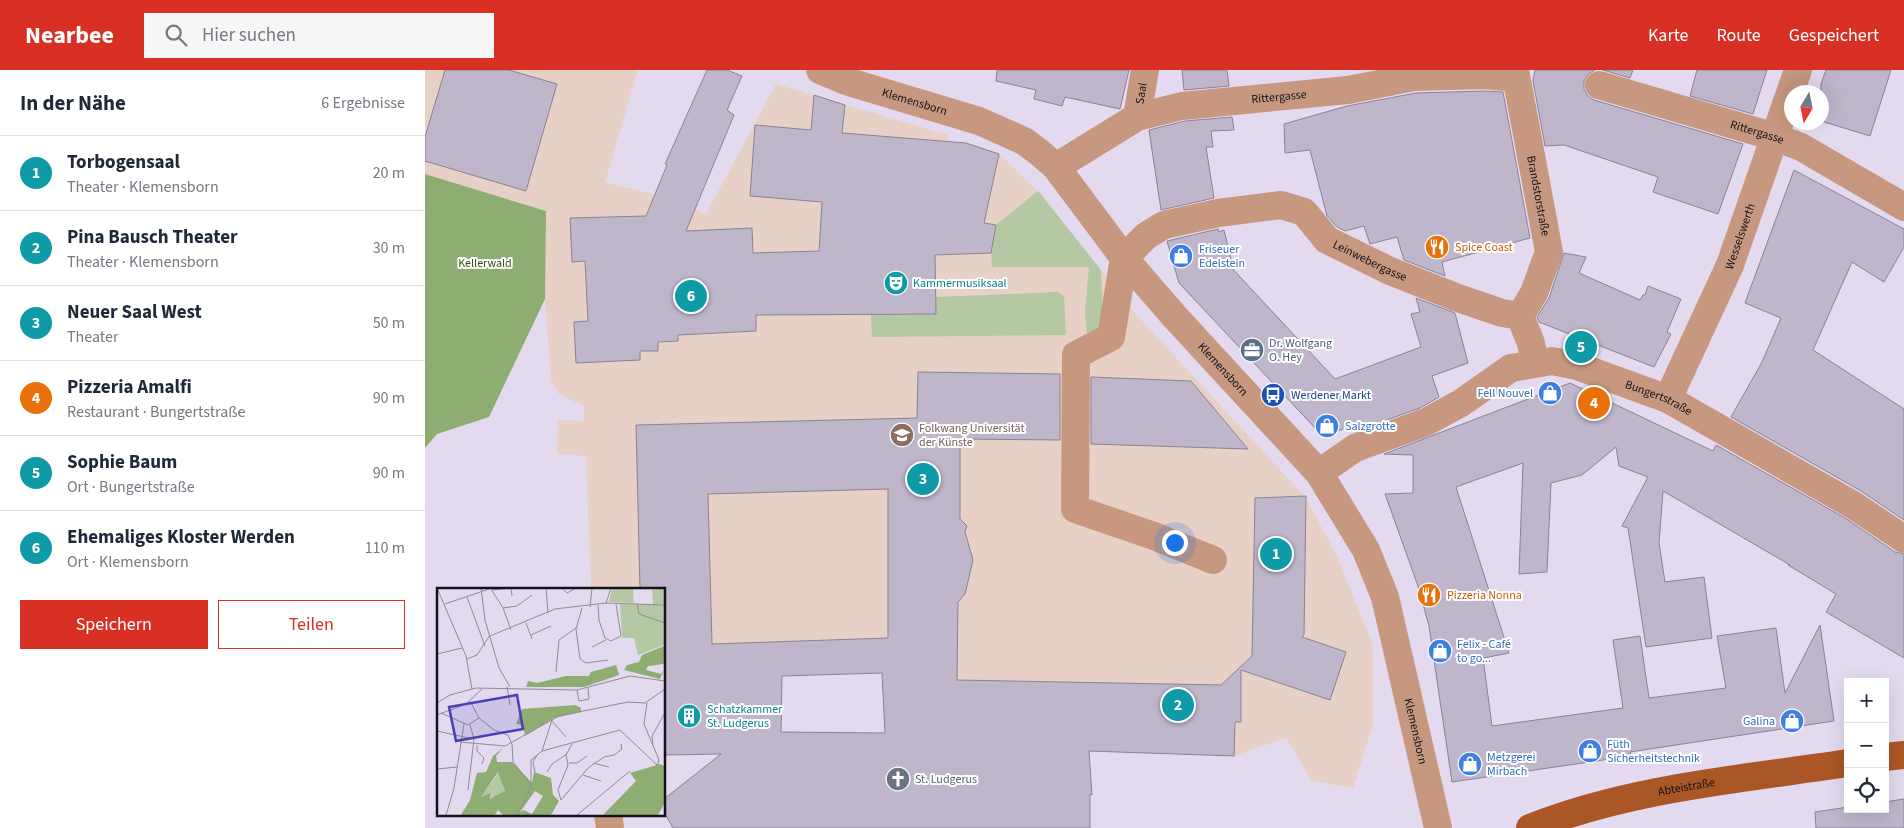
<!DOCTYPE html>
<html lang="de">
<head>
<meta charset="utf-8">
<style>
	body { margin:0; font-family:"Source Sans 3",sans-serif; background:#f6f6f7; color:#1f2937 }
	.controls { position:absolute; right:15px; bottom:15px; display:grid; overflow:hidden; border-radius:0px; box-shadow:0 5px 20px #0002 }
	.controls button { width:45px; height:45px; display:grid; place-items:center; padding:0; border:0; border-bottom:1px solid #e0e1e3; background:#fff; color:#1f2937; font:25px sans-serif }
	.compass { position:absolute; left:1359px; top:15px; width:45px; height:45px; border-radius:50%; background:#fff; box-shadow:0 5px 20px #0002; rotate:190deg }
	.you { position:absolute; left:749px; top:472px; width:18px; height:18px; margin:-12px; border:4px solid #fff; border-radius:50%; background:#1a73e8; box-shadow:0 0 0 8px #1a73e833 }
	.badge { display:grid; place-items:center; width:32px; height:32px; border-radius:50%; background:#d93025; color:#fff; font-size:16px; font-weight:700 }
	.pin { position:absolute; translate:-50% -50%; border:2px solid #fff; box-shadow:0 1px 5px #0006 }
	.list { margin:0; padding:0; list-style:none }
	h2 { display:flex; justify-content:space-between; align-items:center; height:65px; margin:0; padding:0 20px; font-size:21px }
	h2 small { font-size:16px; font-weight:400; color:#747a83 }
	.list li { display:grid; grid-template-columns:32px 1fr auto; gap:15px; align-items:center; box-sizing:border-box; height:75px; padding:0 20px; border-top:1px solid #e0e1e3 }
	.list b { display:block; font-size:19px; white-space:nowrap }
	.list p { margin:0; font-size:16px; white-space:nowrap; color:#747a83 }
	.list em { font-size:16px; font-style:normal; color:#747a83 }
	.actions { display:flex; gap:10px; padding:15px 20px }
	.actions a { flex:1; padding:11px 0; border:1px solid #d93025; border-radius:0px; text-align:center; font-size:18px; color:#d93025 }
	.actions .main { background:#d93025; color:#fff }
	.icon { flex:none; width:28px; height:28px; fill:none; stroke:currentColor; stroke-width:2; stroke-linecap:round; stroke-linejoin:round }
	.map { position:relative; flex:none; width:1479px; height:758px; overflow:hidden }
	header { display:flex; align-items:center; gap:30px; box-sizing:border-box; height:70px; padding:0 25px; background:#d93025; color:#fff }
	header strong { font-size:24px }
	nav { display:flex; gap:28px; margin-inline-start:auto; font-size:18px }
	.search { width:350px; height:45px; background:#f6f6f7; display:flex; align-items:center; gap:12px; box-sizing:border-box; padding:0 18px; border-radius:0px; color:#747a83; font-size:19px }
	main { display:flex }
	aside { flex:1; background:#fff }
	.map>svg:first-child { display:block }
</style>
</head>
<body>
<header>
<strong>Nearbee</strong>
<div class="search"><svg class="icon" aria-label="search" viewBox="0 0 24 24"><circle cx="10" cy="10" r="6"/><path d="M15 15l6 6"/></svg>Hier suchen</div>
<nav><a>Karte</a><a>Route</a><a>Gespeichert</a></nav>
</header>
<main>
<aside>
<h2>In der Nähe<small>6 Ergebnisse</small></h2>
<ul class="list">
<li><span class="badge" style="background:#0f9aa8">1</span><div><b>Torbogensaal</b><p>Theater · Klemensborn</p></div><em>20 m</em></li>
<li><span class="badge" style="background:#0f9aa8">2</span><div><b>Pina Bausch Theater</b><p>Theater · Klemensborn</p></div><em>30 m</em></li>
<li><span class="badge" style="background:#0f9aa8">3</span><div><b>Neuer Saal West</b><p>Theater</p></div><em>50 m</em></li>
<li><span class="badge" style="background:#e8710a">4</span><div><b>Pizzeria Amalfi</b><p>Restaurant · Bungertstraße</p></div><em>90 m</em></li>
<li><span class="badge" style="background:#0f9aa8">5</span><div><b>Sophie Baum</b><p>Ort · Bungertstraße</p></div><em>90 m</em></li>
<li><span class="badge" style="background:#0f9aa8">6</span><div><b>Ehemaliges Kloster Werden</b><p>Ort · Klemensborn</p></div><em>110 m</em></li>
</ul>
<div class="actions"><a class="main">Speichern</a><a>Teilen</a></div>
</aside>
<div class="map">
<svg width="1479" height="758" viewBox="0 0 1479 758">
	<rect width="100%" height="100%" fill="#e3daef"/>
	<path fill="#e7d0c5" d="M0 0H213L180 112 240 127 281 144 351 14 523 65V72L574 84 618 126 706 239 881 428 913 488 948 575V654L928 718 887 711 861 668 809 686 647 681 463 603 239 606V519H166L161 386 132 384 133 350 159 351V336L134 324 126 310 120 229 121 141 0 104Z"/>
	<path fill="#b4c8a4" d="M613 121 676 200 678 244 677 256 662 264 660 241 664 197H567L566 183 571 155Z
		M633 222 639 226 641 265 447 267 446 244H511V227Z"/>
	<path fill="#8ead72" d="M0 104 121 141 120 229 64 347 12 364 0 378Z"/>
	<path fill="#bfb6cb" stroke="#8a8295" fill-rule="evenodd" d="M20 0H84L132 14 101 121 0 91V67Z
		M282 0H302L317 6 302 40 309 45 261 161 327 158 328 183 394 181 397 132 325 126 330 55 386 60 389 25 420 35 417 63 541 73 574 84 559 153 571 155 566 183 510 185 511 244 331 245V261L253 265V271L233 272V281H215V290L151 293 149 252 163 251 160 191 147 192 145 148 221 146 242 95 240 94Z
		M572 0H704L695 39 640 27 637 36 609 29 611 20 571 11Z
		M757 0H802L804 16 759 20Z
		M1110 0H1170L1163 4 1159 11V19L1163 26 1169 30 1318 74 1293 144 1228 122 1233 107 1139 75 1120 76 1108 11Z
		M1178 0H1208L1205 8Z
		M1272 0H1342L1328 44 1265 26Z
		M1401 0H1466L1445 66 1396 51V14Z
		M1058 21 1078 22 1105 168 1017 192 1020 206 979 190 972 167 945 174 939 156 920 161 912 157 902 146 885 80 860 83 859 54 922 36 991 23Z
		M807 47 809 60 786 61 788 77H781L789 128 736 140 724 60 760 51Z
		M1369 100 1479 159V177L1459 212 1427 192 1388 280 1479 339V450L1436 421 1306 347 1337 292 1356 248 1320 233Z
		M793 159 794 162 799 160 807 193 803 194 910 309 996 277 986 244 995 242 991 228 1030 243 1043 293 1007 306 1014 327 995 338 936 359 934 353 910 362 891 359 754 213 742 171Z
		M1139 183 1161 187 1154 203 1215 230 1218 225H1220L1223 216 1256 229 1242 262 1246 264 1229 297 1114 252 1112 247 1124 228Z
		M493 302 635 304V370L535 369V449L542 456 540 462 548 490 540 524 533 532 532 610 796 615 827 586 830 428 881 426 879 565 877 567 921 582 905 630 816 600V652H810L809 686 664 681 667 725 665 724V758H248L239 742V729L296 684 239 685V519H215L211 355 492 348ZM463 419V568L287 574 283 424ZM457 603 460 663 356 662 357 606Z
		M666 307 766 311 823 379 666 374Z
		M1145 313 1288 381 1291 375 1420 448 1470 482 1479 484V588L1401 542 1411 524 1363 495H1365L1238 421 1234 473 1240 512 1279 507 1287 568 1221 577 1203 458 1197 456 1223 407 1194 396 1191 377 1157 405 1126 413 1122 502 1094 504 1098 393 1031 417 1084 583 1058 588 1067 656 1198 638 1188 570 1215 566 1224 628 1301 618 1292 566 1351 558 1360 623 1395 555 1409 651 1205 682 1206 686 1027 712 1004 556 993 516 960 424 988 423V385L959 384Z
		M1479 729V758H1391L1390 742 1423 737V739H1460V732Z"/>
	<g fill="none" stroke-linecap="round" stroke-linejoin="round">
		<g stroke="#c7977f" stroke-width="28">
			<path id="s1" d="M395 0 421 11 554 51 599 71 615 83 631 97 699 188 750 247 894 403 941 480 960 527 1013 758"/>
			<path id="s2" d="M1090 0 1124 182 1109 223 1095 246"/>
			<path id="s3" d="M1174 15 1350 67 1376 77 1479 137"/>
			<path id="s4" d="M712 47 720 0"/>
			<path id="s5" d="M631 97 712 47 757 36 923 20 989 7 1059 5 1091 8"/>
			<path id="s6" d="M699 188 721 166 739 155 793 143 856 135 879 142 902 170 965 201 1033 228 1077 243 1095 246"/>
			<path d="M699 188 686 267 651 285 650 439 729 466 788 490"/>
			<path d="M1095 246 1106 273 1110 293"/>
			<path id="s7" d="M1243 329 1305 195 1373 0"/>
			<path id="s8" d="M894 403 930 378 1001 352 1036 333 1086 298 1127 291 1152 296 1243 329 1428 435 1479 469"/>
			<path d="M183 744 185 758"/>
		</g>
		<g stroke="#ab5626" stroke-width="28">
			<path d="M1460 687 1479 685"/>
			<path id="s9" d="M1105 758C1205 718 1317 709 1423 693"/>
		</g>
	</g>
	<defs>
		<g id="restaurant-disc" transform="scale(1.25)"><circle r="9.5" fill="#e8710a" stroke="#fff"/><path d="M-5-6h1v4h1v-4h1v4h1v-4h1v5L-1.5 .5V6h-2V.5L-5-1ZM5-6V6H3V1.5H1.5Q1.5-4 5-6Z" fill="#fff"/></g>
		<g id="shop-disc" transform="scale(1.25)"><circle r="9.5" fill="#3f7fe0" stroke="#fff"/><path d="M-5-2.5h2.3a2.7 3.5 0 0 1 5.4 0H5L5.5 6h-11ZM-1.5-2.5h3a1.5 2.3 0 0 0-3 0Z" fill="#fff"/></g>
		<g id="theatre-disc" transform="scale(1.25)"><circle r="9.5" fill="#0f9aa8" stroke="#fff"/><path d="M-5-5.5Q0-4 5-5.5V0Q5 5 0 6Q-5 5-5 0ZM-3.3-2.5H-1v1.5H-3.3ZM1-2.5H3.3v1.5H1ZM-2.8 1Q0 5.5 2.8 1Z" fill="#fff"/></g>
		<g id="office-disc" transform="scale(1.25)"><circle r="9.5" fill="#5c6f8a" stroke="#fff"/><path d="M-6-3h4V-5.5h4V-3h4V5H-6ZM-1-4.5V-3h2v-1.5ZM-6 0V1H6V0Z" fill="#fff"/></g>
		<g id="bus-disc" transform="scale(1.25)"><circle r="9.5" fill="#1a4fb4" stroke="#fff"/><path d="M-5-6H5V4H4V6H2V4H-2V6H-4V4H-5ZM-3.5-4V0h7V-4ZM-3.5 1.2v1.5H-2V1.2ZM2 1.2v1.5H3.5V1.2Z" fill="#fff"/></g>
		<g id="university-disc" transform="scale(1.25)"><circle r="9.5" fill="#8d6e63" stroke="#fff"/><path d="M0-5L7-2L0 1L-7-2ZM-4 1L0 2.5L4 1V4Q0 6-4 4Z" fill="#fff"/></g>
		<g id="building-disc" transform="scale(1.25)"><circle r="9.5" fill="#0f9aa8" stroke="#fff"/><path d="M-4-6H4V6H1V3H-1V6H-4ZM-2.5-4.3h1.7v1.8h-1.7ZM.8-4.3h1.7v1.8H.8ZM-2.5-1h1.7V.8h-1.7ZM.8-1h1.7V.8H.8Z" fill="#fff"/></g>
		<g id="church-disc" transform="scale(1.25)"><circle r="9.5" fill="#6b7280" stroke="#fff"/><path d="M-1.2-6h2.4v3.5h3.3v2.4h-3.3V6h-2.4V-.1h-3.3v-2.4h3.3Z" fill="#fff"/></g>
	</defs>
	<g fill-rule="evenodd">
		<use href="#restaurant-disc" x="1012" y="177"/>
		<use href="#shop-disc" x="756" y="186"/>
		<use href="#theatre-disc" x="471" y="213"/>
		<use href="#office-disc" x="827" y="280"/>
		<use href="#shop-disc" x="1125" y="323"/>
		<use href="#bus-disc" x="848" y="325"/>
		<use href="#shop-disc" x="902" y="356"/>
		<use href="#university-disc" x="477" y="365"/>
		<use href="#restaurant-disc" x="1004" y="525"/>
		<use href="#shop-disc" x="1015" y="581"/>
		<use href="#building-disc" x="264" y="646"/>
		<use href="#shop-disc" x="1367" y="651"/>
		<use href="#shop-disc" x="1165" y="681"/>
		<use href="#shop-disc" x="1045" y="694"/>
		<use href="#church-disc" x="473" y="709"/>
	</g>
	<g text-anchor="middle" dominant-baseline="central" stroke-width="4" stroke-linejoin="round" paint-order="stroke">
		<g font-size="12" fill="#151219" stroke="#fff">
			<text stroke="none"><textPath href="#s4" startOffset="24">Saal</textPath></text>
			<text stroke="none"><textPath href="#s5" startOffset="239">Rittergasse</textPath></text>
			<text stroke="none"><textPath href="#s1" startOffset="100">Klemensborn</textPath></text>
			<text stroke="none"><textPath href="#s3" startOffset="165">Rittergasse</textPath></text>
			<text stroke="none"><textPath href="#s2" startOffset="128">Brandstorstraße</textPath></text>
			<text stroke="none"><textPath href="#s7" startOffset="178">Wesselswerth</textPath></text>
			<text stroke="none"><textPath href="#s6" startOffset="279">Leinwebergasse</textPath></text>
			<text stroke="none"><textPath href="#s1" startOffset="520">Klemensborn</textPath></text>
			<text stroke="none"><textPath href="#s8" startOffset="375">Bungertstraße</textPath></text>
			<text stroke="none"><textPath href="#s1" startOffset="940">Klemensborn</textPath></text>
			<text stroke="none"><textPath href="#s9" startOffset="162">Abteistraße</textPath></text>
		</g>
		<g font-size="12" fill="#c56008" stroke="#fff" text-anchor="start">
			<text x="1030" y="177">Spice Coast</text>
			<text x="1022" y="525">Pizzeria Nonna</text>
		</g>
		<g font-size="12" fill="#366cbe" stroke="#fff" text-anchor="start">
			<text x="774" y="179">Friseuer<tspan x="774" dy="14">Edelstein</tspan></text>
			<text x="1108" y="323" text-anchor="end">Fell Nouvel</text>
			<text x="920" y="356">Salzgrotte</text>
			<text x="1032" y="574">Felix - Café<tspan x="1032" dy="14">to go...</tspan></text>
			<text x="1350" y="651" text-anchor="end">Galina</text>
			<text x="1182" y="674">Füth<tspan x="1182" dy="14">Sicherheitstechnik</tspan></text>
			<text x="1062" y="687">Metzgerei<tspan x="1062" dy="14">Mirbach</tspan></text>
		</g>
		<g font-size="12" fill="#345112" stroke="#fff">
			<text x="60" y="193">Kellerwald</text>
		</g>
		<g font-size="12" fill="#0d838f" stroke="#fff" text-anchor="start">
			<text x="488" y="213">Kammermusiksaal</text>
			<text x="282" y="639">Schatzkammer<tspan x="282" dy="14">St. Ludgerus</tspan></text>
		</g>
		<g font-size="12" fill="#4e5e75" stroke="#fff" text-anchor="start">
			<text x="844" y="273">Dr. Wolfgang<tspan x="844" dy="14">O. Hey</tspan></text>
		</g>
		<g font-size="12" fill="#164399" stroke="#fff" text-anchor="start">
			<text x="866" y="325">Werdener Markt</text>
		</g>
		<g font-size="12" fill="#785e54" stroke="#fff" text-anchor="start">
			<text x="494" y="358">Folkwang Universität<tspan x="494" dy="14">der Künste</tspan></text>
		</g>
		<g font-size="12" fill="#5b616d" stroke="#fff" text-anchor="start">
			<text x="490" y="709">St. Ludgerus</text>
		</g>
	</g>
	<g transform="translate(12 518)">
		<rect width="228" height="228" fill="#e3daef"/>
		<path d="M175 0 196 1 197 15 172 14ZM227 0V16H216L215 2ZM183 16 227 17V57L201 67 197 50H185ZM62 184 68 203 53 212 55 206 44 209Z" fill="#b4c8a4"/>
		<path d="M227 58V76L211 78 209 82 224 86 227 82 223 91 187 82 190 77 202 74 205 67ZM179 77 182 87 147 99H89L91 93 100 95 129 88H152L154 84ZM138 117 144 120V124L117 130 88 148 86 137 79 136 85 121ZM66 160 59 168 60 174H75L95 195 97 184 114 190 116 207 122 213 114 227H66L61 222 58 227H24L33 212 40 185 49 184 56 168ZM61 184 68 203 53 211 54 205 44 209ZM98 203 106 208 95 226 87 222 83 224ZM223 176 227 178V216L221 227H166L199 193 193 185Z" fill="#8ead72" fill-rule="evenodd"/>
		<path fill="none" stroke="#918a99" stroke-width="1" d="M0 0 29 68 35 101M44 0 48 32 62 80 73 99M109 0 111 25M125 0 130 5 139 0M54 1 66 20 74 42M55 2 74 0 75 8M30 9 48 58M169 15 174 0M8 16 55 0M200 16 202 26 228 35M161 17 162 32 168 50 174 53 184 48 179 16M153 19 155 0M66 20 80 18 95 7M145 20 139 41 143 71 149 75 171 72M89 35 95 51M94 47 114 38M53 48 118 21 169 15 228 17M155 59 169 52M0 66 25 60M30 71 40 67 53 47M119 84 122 52 139 40M70 99 73 117M140 102 142 113 152 111 151 100M33 113 42 130 57 142 71 147 75 156 76 174 94 196M0 115 13 107 39 100 140 102 193 88 228 93M4 125 31 137 42 130M0 127 29 116 45 101M115 133 129 149M0 143 32 150M23 154 68 158 122 128 191 114 208 115 228 101M135 156 129 167 131 177 121 202 124 212 151 180 167 169 177 167 185 161 184 156M40 157V163L47 170 45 176M216 157 215 148 228 125M105 163 183 142 220 177 222 172 207 136 210 115M132 175H140L150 168M156 175 172 179M0 181 20 179M98 184 96 174 100 167M110 184 115 176 130 166M146 187 164 193M31 202 37 151 33 137M9 227 17 200 27 136M80 227 94 200V172L105 163 115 132M140 227 193 183"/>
		<path fill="#4940b7" fill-opacity="0.15" stroke="#4940b7" stroke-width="2.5" d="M80 107 86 141 19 153 12 119Z"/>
		<rect width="228" height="228" fill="none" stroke="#151219" stroke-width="2.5"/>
	</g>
</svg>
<div class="controls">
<button>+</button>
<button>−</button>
<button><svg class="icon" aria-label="locate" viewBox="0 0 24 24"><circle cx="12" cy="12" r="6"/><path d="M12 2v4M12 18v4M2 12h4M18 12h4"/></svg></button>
</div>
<svg class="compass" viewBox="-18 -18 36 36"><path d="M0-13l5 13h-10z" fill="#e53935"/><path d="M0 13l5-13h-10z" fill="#747a83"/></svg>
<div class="you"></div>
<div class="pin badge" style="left:851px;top:484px;background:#0f9aa8">1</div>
<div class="pin badge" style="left:753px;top:635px;background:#0f9aa8">2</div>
<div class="pin badge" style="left:498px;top:409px;background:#0f9aa8">3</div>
<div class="pin badge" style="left:1169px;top:333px;background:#e8710a">4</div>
<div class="pin badge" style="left:1156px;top:277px;background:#0f9aa8">5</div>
<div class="pin badge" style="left:266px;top:226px;background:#0f9aa8">6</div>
</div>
</main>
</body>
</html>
